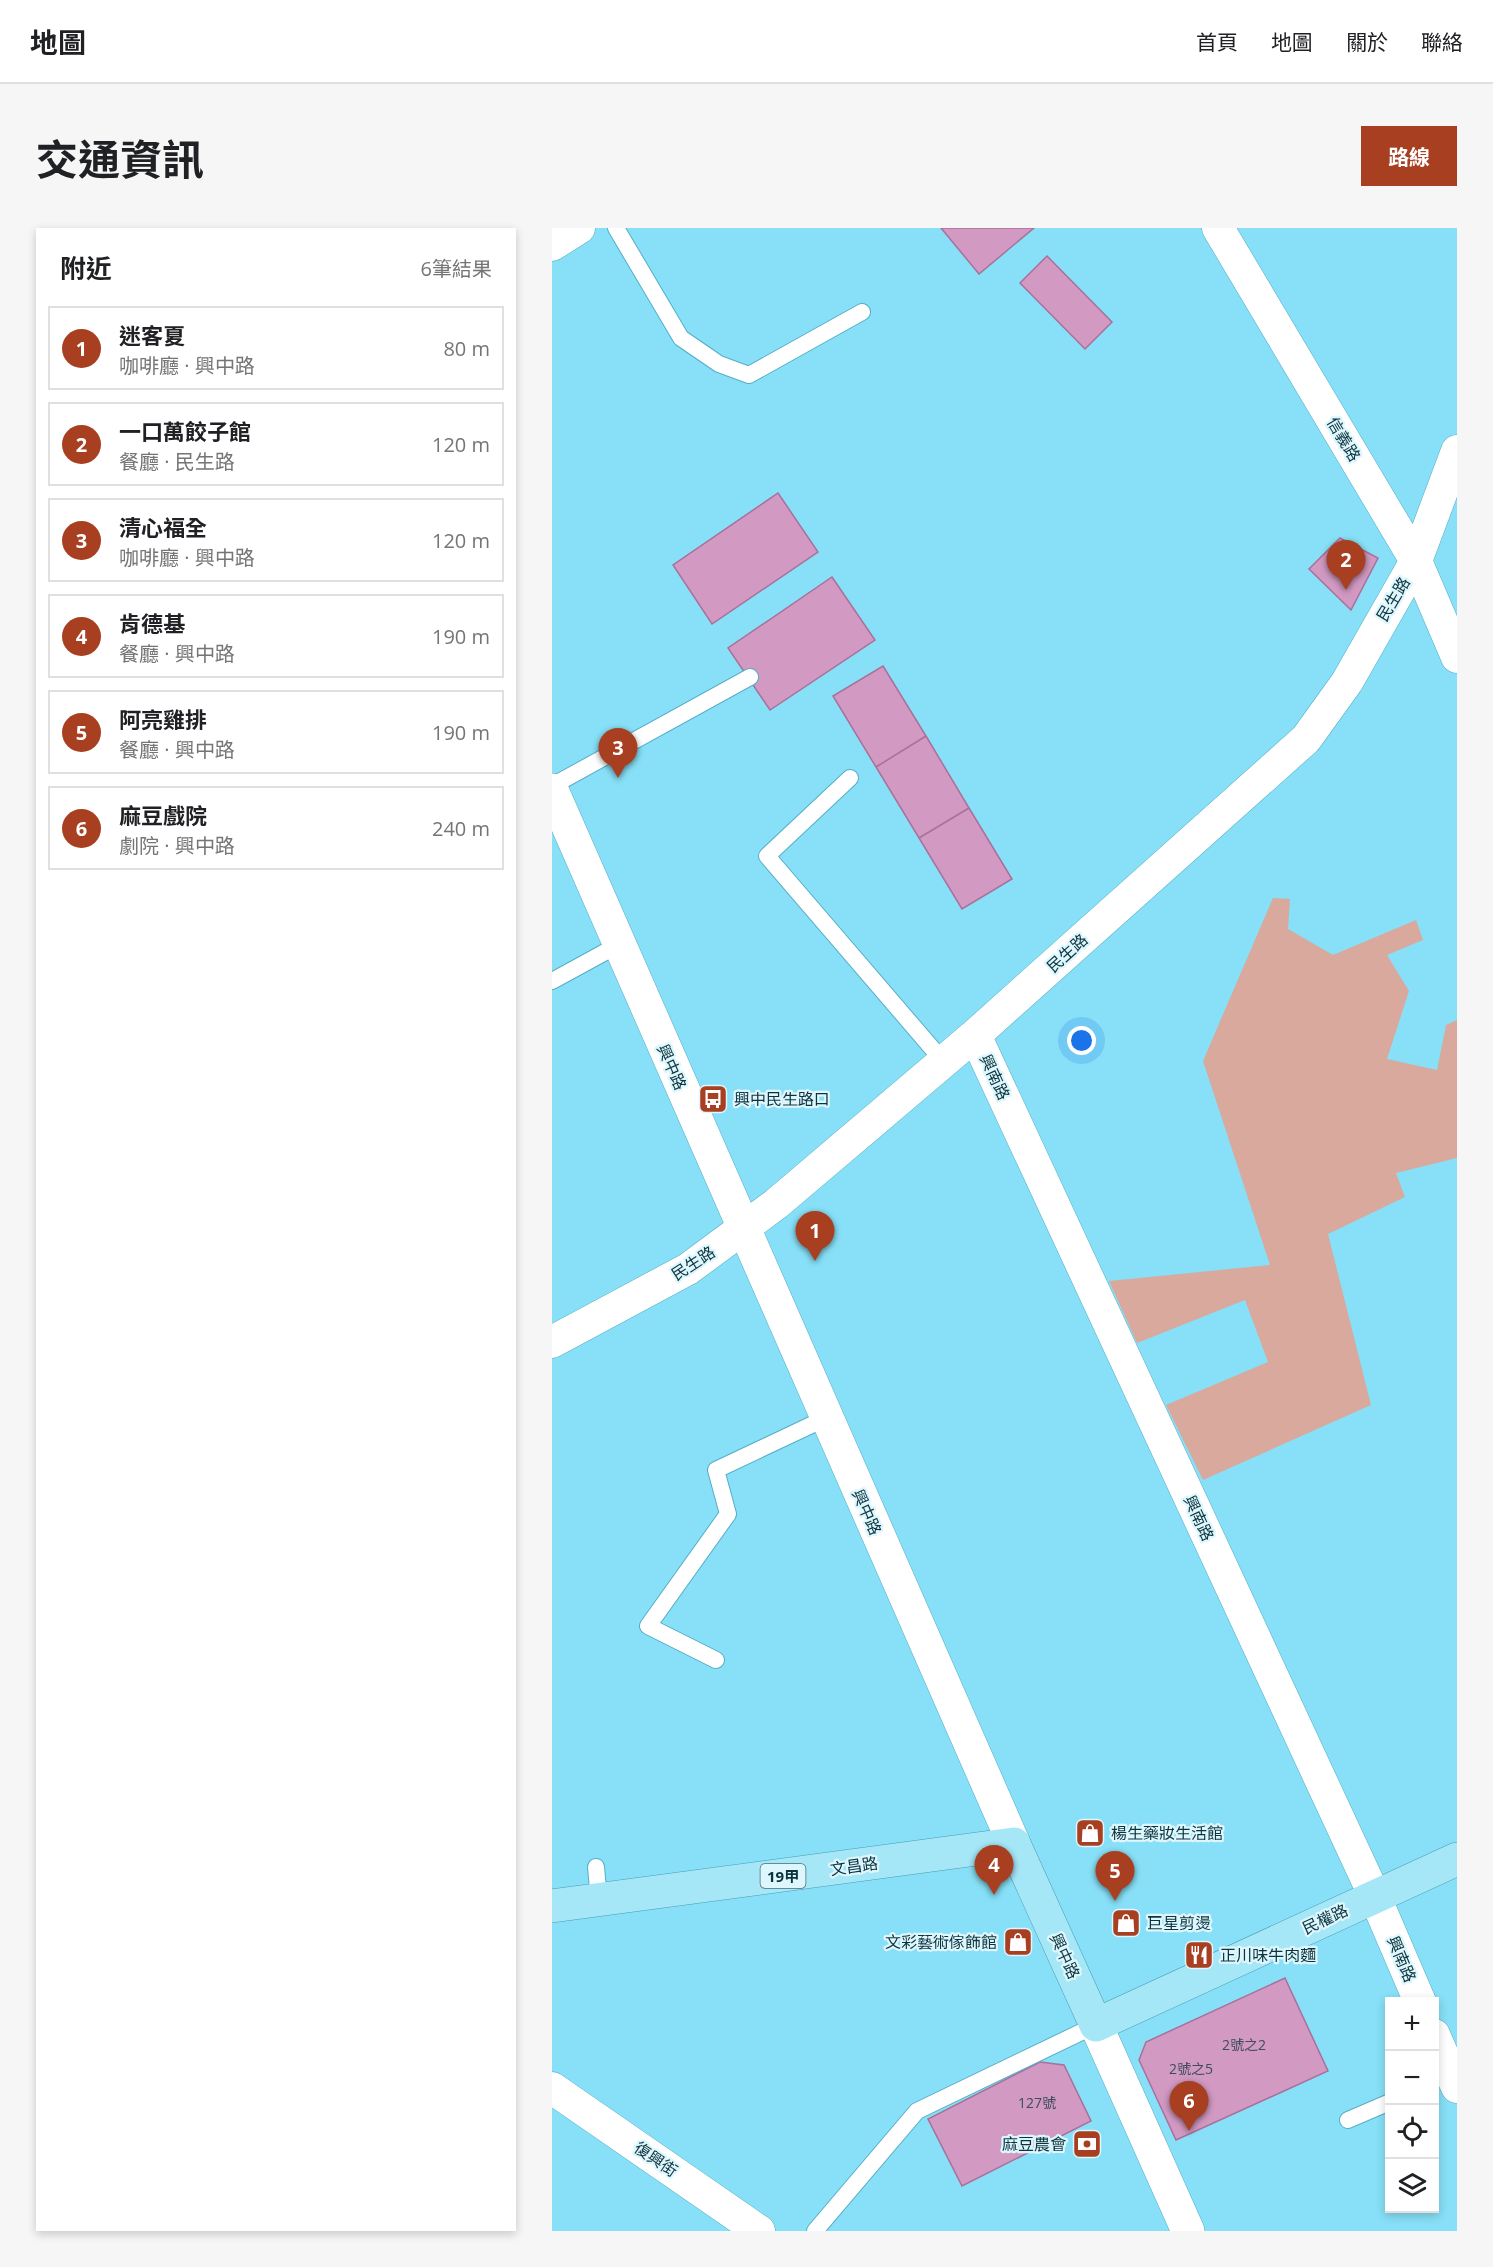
<!DOCTYPE html>
<html lang="zh-TW">
<head>
<meta charset="utf-8">
<style>
	body { margin:0; font-family:"Open Sans","Noto Sans TC",sans-serif; background:#f6f6f6; color:#202124 }
	.controls { position:absolute; right:18px; bottom:18px; display:grid; overflow:hidden; border-radius:0px; box-shadow:0 3px 9px #0003 }
	.controls button { width:54px; height:54px; display:grid; place-items:center; padding:0; border:0; border-bottom:2px solid #e0e0e0; background:#fff; color:#202124; font:30px sans-serif }
	.you { position:absolute; left:530px; top:813px; width:21px; height:21px; margin:-15px; border:4px solid #fff; border-radius:50%; background:#1a73e8; box-shadow:0 0 0 9px #1a73e833 }
	.badge { display:grid; place-items:center; width:39px; height:39px; border-radius:50%; background:#a73f20; color:#fff; font-size:20px; font-weight:700 }
	.pin { position:absolute; translate:-50% -50px; filter:drop-shadow(0 2px 3px #0008) }
	.pin::after { content:''; position:absolute; top:32px; width:21px; height:18px; background:inherit; clip-path:polygon(0 0,100% 0,50% 100%) }
	.list { margin:0; padding:0; list-style:none }
	h2 { display:flex; justify-content:space-between; align-items:center; height:78px; margin:0; padding:0 24px; font-size:26px }
	h2 small { font-size:20px; font-weight:400; color:#757577 }
	.list li { display:grid; grid-template-columns:39px 1fr auto; gap:18px; align-items:center; box-sizing:border-box; height:84px; margin:0 12px 12px; padding:0 12px; border:2px solid #e0e0e0; border-radius:0px }
	.list b { display:block; font-size:22px; white-space:nowrap }
	.list p { margin:0; font-size:20px; white-space:nowrap; color:#757577 }
	.list em { font-size:20px; font-style:normal; color:#757577 }
	.icon { flex:none; width:33px; height:33px; fill:none; stroke:currentColor; stroke-width:2; stroke-linecap:round; stroke-linejoin:round }
	.map { position:relative; flex:none; width:905px; height:2003px; overflow:hidden; border-radius:0px }
	header { display:flex; align-items:center; gap:36px; box-sizing:border-box; height:84px; padding:0 30px; background:#fff; border-bottom:2px solid #e0e0e0 }
	header strong { font-size:28px }
	nav { display:flex; gap:33px; margin-inline-start:auto; font-size:21px }
	.intro { display:flex; align-items:center; justify-content:space-between; box-sizing:border-box; height:144px; padding:0 36px }
	h1 { margin:0; font-size:42px }
	.button { padding:15px 27px; border-radius:0px; background:#a73f20; color:#fff; font-size:21px; font-weight:700 }
	main { display:flex; gap:36px; padding:0 36px }
	aside { flex:1; background:#fff; border-radius:0px; box-shadow:0 3px 9px #0003 }
	.map>svg:first-child { display:block }
</style>
</head>
<body>
<header>
<strong>地圖</strong>
<nav><a>首頁</a><a>地圖</a><a>關於</a><a>聯絡</a></nav>
</header>
<div class="intro"><h1>交通資訊</h1><a class="button">路線</a></div>
<main>
<aside>
<h2>附近<small>6筆結果</small></h2>
<ul class="list">
<li><span class="badge">1</span><div><b>迷客夏</b><p>咖啡廳 · 興中路</p></div><em>80 m</em></li>
<li><span class="badge">2</span><div><b>一口萬餃子館</b><p>餐廳 · 民生路</p></div><em>120 m</em></li>
<li><span class="badge">3</span><div><b>清心福全</b><p>咖啡廳 · 興中路</p></div><em>120 m</em></li>
<li><span class="badge">4</span><div><b>肯德基</b><p>餐廳 · 興中路</p></div><em>190 m</em></li>
<li><span class="badge">5</span><div><b>阿亮雞排</b><p>餐廳 · 興中路</p></div><em>190 m</em></li>
<li><span class="badge">6</span><div><b>麻豆戲院</b><p>劇院 · 興中路</p></div><em>240 m</em></li>
</ul>
</aside>
<div class="map">
<svg width="905" height="2003" viewBox="0 0 905 2003">
	<rect width="100%" height="100%" fill="#87e0f7"/>
	<path fill="#d8a99c" d="M721 670 738 671 736 701 781 727 864 692 871 712 835 727 857 763 835 831 885 842 894 797 905 792V930L844 945 853 969 776 1006 819 1177 651 1252 614 1177 716 1134 693 1072 585 1115 557 1053 718 1037 651 833Z"/>
	<path fill="#d299c2" stroke="#a9709a" stroke-width="1.5" d="M389 0H482L427 46Z
		M495 28 560 94 533 121 468 55Z
		M226 265 266 324 160 396 121 337Z
		M788 310 826 330 799 382 757 341Z
		M280 349 323 412 218 482 176 420Z
		M331 438 374 508 324 539 281 468Z
		M374 508 417 580 367 610 324 539Z
		M417 580 460 651 410 681 367 610Z
		M733 1750 776 1843 624 1912 587 1832 594 1814Z
		M488 1834 512 1837 539 1893 410 1958 376 1891Z"/>
	<g fill="none" stroke-linecap="round" stroke-linejoin="round">
		<g stroke="#55aec5" stroke-width="18">
			<path id="lane" d="M64 0 129 110 167 136 197 147 310 84
				M298 550 215 628 391 833
				M0 558 198 449
				M0 753 66 717
				M164 1432 96 1398 176 1286 164 1242 274 1190
				M44 1639 47 1672
				M796 1892 838 1874
				M263 2003 365 1883 544 1797"/>
		</g>
		<g stroke="#55aec5" stroke-width="33">
			<path id="street" d="M666 0 864 333 905 429
				M0 17 27 0
				M423 807 823 1669 868 1774
				M0 1114 136 1041 224 976 423 807 754 511 795 454 864 333 905 223
				M882 1807 905 1859
				M0 1860 207 2003"/>
		</g>
		<g stroke="#55aec5" stroke-width="34">
			<path id="secondary" d="M0 562 462 1616
				M544 1797 636 2003"/>
		</g>
		<g stroke="#499db3" stroke-width="34">
			<path id="primary" d="M0 1678 462 1616 544 1797 905 1631"/>
		</g>
		<use href="#lane" stroke="#fff" stroke-width="16"/>
		<use href="#street" stroke="#fff" stroke-width="32"/>
		<use href="#secondary" stroke="#fff" stroke-width="33"/>
		<use href="#primary" stroke="#a5e6f7" stroke-width="33"/>
	</g>
	<defs>
		<g id="bus-square" transform="scale(1.5)"><rect x="-9" y="-9" width="18" height="18" rx="4" fill="#a73f20" stroke="#def6fd"/><path d="M-5-6H5V4H4V6H2V4H-2V6H-4V4H-5ZM-3.5-4V0h7V-4ZM-3.5 1.2v1.5H-2V1.2ZM2 1.2v1.5H3.5V1.2Z" fill="#fff"/></g>
		<g id="shop-square" transform="scale(1.5)"><rect x="-9" y="-9" width="18" height="18" rx="4" fill="#a73f20" stroke="#def6fd"/><path d="M-5-2.5h2.3a2.7 3.5 0 0 1 5.4 0H5L5.5 6h-11ZM-1.5-2.5h3a1.5 2.3 0 0 0-3 0Z" fill="#fff"/></g>
		<g id="restaurant-square" transform="scale(1.5)"><rect x="-9" y="-9" width="18" height="18" rx="4" fill="#a73f20" stroke="#def6fd"/><path d="M-5-6h1v4h1v-4h1v4h1v-4h1v5L-1.5 .5V6h-2V.5L-5-1ZM5-6V6H3V1.5H1.5Q1.5-4 5-6Z" fill="#fff"/></g>
		<g id="bank-square" transform="scale(1.5)"><rect x="-9" y="-9" width="18" height="18" rx="4" fill="#a73f20" stroke="#def6fd"/><path d="M-6-4H6V4H-6ZM0-2.3a2.3 2.3 0 1 0 0 4.6a2.3 2.3 0 1 0 0-4.6Z" fill="#fff"/></g>
	</defs>
	<g fill-rule="evenodd">
		<use href="#bus-square" x="161" y="871"/>
		<use href="#shop-square" x="538" y="1605"/>
		<use href="#shop-square" x="574" y="1695"/>
		<use href="#shop-square" x="466" y="1714"/>
		<use href="#restaurant-square" x="647" y="1727"/>
		<use href="#bank-square" x="535" y="1916"/>
	</g>
	<g text-anchor="middle" dominant-baseline="central" stroke-width="4.5" stroke-linejoin="round" paint-order="stroke">
		<g font-size="14" fill="#3e4d5e">
			<text x="692" y="1816">2號之2</text>
			<text x="639" y="1840">2號之5</text>
			<text x="485" y="1874">127號</text>
		</g>
		<rect fill="#def6fd" stroke="#4c6e77" stroke-width="1.5" x="208.5" y="1636" width="45" height="24" rx="4.5"/>
		<g font-size="15" font-weight="bold" fill="#0d343d">
			<text x="231" y="1648">19甲</text>
		</g>
		<g font-size="16" fill="#0d343d" stroke="#def6fd">
			<text transform="translate(792 211) rotate(59)">信義路</text>
			<text transform="translate(841 371) rotate(-59)">民生路</text>
			<text transform="translate(515 725) rotate(-42)">民生路</text>
			<text transform="translate(120 839) rotate(66)">興中路</text>
			<text transform="translate(443 849) rotate(65)">興南路</text>
			<text transform="translate(141 1035) rotate(-33)">民生路</text>
			<text transform="translate(315 1284) rotate(66)">興中路</text>
			<text transform="translate(647 1290) rotate(65)">興南路</text>
			<text transform="translate(302 1638) rotate(-8)">文昌路</text>
			<text transform="translate(773 1691) rotate(-25)">民權路</text>
			<text transform="translate(513 1728) rotate(65)">興中路</text>
			<text transform="translate(850 1731) rotate(67)">興南路</text>
			<text transform="translate(104 1931) rotate(34)">復興街</text>
		</g>
		<g font-size="16" fill="#0d343d" stroke="#def6fd" text-anchor="start">
			<text x="182" y="871">興中民生路口</text>
			<text x="559" y="1605">楊生藥妝生活館</text>
			<text x="595" y="1695">巨星剪燙</text>
			<text x="445" y="1714" text-anchor="end">文彩藝術傢飾館</text>
			<text x="668" y="1727">正川味牛肉麵</text>
			<text x="514" y="1916" text-anchor="end">麻豆農會</text>
		</g>
	</g>
</svg>
<div class="controls">
<button>+</button>
<button>−</button>
<button><svg class="icon" aria-label="locate" viewBox="0 0 24 24"><circle cx="12" cy="12" r="6"/><path d="M12 2v4M12 18v4M2 12h4M18 12h4"/></svg></button>
<button><svg class="icon" aria-label="layers" viewBox="0 0 24 24"><path d="M12 4l9 5-9 5-9-5zM3 14l9 5 9-5"/></svg></button>
</div>
<div class="you"></div>
<div class="pin badge" style="left:263px;top:1033px">1</div>
<div class="pin badge" style="left:794px;top:362px">2</div>
<div class="pin badge" style="left:66px;top:550px">3</div>
<div class="pin badge" style="left:442px;top:1667px">4</div>
<div class="pin badge" style="left:563px;top:1673px">5</div>
<div class="pin badge" style="left:637px;top:1903px">6</div>
</div>
</main>
</body>
</html>
